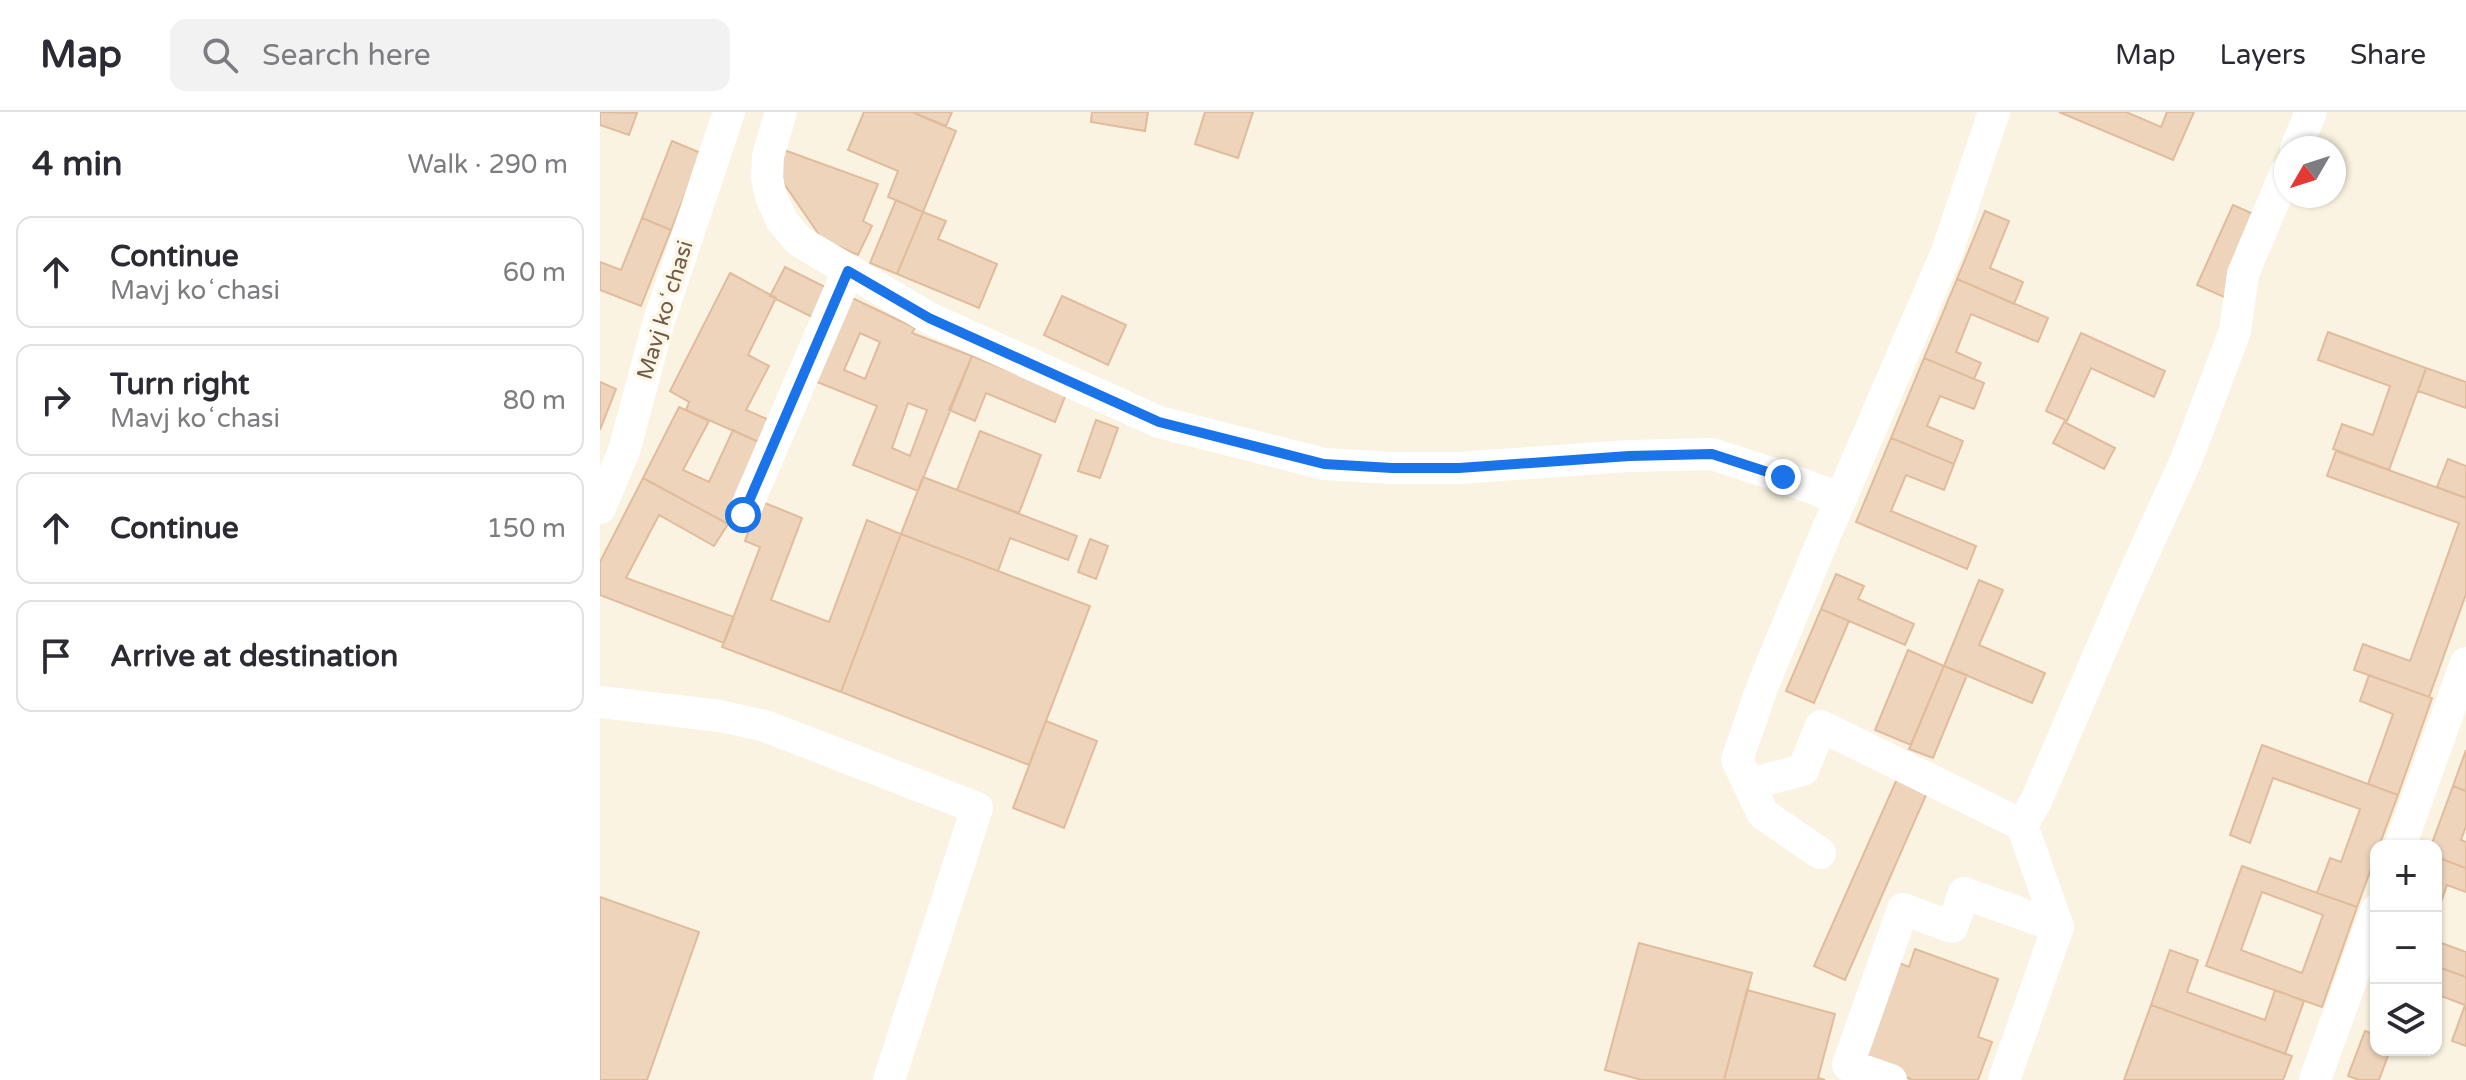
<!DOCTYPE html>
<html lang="en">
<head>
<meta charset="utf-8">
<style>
	body { margin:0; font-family:"Varela Round",sans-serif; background:#f2f2f3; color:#2b2b33 }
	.controls { position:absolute; right:24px; bottom:24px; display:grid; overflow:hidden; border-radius:16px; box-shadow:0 2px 6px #0004 }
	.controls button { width:72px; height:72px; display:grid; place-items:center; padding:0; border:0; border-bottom:2px solid #e1e1e2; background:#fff; color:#2b2b33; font:40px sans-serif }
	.compass { position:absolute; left:1674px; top:24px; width:72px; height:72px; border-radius:50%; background:#fff; box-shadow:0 2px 6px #0004; rotate:231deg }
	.stop { position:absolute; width:24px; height:24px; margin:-18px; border:6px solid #1a73e8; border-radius:50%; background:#fff }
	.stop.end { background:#1a73e8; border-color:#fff; box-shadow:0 2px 8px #0008 }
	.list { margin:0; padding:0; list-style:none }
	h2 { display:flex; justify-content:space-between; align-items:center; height:104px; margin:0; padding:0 32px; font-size:34px }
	h2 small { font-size:26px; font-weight:400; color:#7c7c81 }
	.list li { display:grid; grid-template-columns:52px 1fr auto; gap:24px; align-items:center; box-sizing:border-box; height:112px; margin:0 16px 16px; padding:0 16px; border:2px solid #e1e1e2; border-radius:16px }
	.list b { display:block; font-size:30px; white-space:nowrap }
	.list p { margin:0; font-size:26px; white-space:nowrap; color:#7c7c81 }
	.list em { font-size:26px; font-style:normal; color:#7c7c81 }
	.icon { flex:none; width:44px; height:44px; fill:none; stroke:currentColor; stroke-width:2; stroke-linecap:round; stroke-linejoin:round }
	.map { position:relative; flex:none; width:1866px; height:968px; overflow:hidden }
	header { display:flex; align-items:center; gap:48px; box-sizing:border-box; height:112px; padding:0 40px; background:#fff; border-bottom:2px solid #e1e1e2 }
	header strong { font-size:38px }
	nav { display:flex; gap:44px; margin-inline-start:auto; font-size:28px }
	.search { width:560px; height:72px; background:#f2f2f3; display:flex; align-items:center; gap:20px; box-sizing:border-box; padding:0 28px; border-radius:16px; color:#7c7c81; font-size:30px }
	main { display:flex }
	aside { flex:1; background:#fff }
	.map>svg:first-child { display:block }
</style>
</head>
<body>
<header>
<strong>Map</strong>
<div class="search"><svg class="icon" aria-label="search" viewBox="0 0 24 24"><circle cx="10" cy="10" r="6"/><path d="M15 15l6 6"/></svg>Search here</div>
<nav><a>Map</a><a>Layers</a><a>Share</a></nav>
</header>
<main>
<aside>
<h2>4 min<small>Walk · 290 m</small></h2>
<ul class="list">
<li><svg class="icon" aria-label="ahead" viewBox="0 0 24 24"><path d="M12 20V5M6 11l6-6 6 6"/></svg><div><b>Continue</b><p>Mavj koʻchasi</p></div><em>60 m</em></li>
<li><svg class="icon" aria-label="right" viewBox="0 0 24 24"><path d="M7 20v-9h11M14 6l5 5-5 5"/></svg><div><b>Turn right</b><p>Mavj koʻchasi</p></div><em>80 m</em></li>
<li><svg class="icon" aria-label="ahead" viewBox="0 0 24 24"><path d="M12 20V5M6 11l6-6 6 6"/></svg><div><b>Continue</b></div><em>150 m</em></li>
<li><svg class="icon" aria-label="arrive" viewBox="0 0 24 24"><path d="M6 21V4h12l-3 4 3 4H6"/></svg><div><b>Arrive at destination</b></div></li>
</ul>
</aside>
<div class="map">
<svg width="1866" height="968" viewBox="0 0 1866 968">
	<rect width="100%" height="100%" fill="#faf3e1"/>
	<path fill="#eed4bb" stroke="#e0bc9c" stroke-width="2" fill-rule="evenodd" d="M0 0 37 1 29 23 0 13Z
		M264 0H312L356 19 323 100 288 85 298 59 248 38Z
		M312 0H352L346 14Z
		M492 0H548L545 19 491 10Z
		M605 0H653L638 46 595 32Z
		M1459 0H1526L1561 15 1567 0H1594L1573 48Z
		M72 29 101 41 71 118 42 106Z
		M184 38 278 72 263 109 272 114 258 143 222 127 176 60Z
		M296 88 323 100 297 162 270 151Z
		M1633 93 1660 105 1624 185 1597 173Z
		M1385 99 1409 109 1390 156 1423 170 1414 192 1357 167Z
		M323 100 346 109 338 127 397 152 379 196 297 162Z
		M42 106 71 118 41 194 0 178V150L21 158Z
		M185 155 233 179 218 208 170 184Z
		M130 161 176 186 148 243 169 254 146 298 174 310 163 332 86 298 89 290 70 279Z
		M1357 167 1448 206 1438 230 1371 202 1356 240 1381 251 1374 267 1324 246Z
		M248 184 315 216 312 221 372 244 318 379 253 353 277 294 212 268ZM260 221 280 230 265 267 244 258ZM308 291 327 298 310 344 292 336Z
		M462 184 526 213 508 253 444 223Z
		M1728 220 1826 256 1789 358 1733 337 1742 312 1773 323 1790 274 1718 248Z
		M1481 221 1565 259 1554 285 1491 256 1467 309 1446 299Z
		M372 244 466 282 455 310 386 281 375 309 349 298Z
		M1324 246 1384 271 1374 297 1340 284 1327 314 1363 329 1354 352 1291 326Z
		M1826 256 1866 270V296L1818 279Z
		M0 270 16 277 0 318Z
		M79 295 109 309 83 358 109 370 133 318 163 332 128 412 43 366Z
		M496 308 518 316 500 366 478 359Z
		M1464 310 1515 336 1504 357 1453 331Z
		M380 319 441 343 419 401 357 378Z
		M1291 326 1354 352 1344 378 1306 363 1291 399 1376 434 1367 457 1256 410Z
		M1736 339 1866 386V482L1829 585 1754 558 1763 532 1810 549 1859 411 1727 364Z
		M1848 347 1866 354V386L1837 375Z
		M323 365 477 424 468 448 410 426 398 459 301 422Z
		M43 366 128 412 114 434 59 403 26 466 134 505 124 531 0 483V450Z
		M160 389 202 406 171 488 229 510 267 408 301 422 241 580 122 535 160 435 145 429Z
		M301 422 490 494 429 653 241 580Z
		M490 427 508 434 496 467 478 460Z
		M1236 462 1264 474 1258 487 1314 512 1305 533 1221 497Z
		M1379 468 1403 478 1379 533 1445 561 1432 591 1344 554Z
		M1221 497 1249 509 1214 591 1186 579Z
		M1308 538 1344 554 1311 633 1275 618Z
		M1344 554 1367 563 1333 646 1309 637Z
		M1769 563 1832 586 1798 683 1768 672 1793 602 1760 589Z
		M446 609 497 629 464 716 413 696Z
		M1662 633 1798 683 1779 734H1776V743L1757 795 1717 781 1730 746 1741 750 1760 697 1673 666 1650 731 1630 723Z
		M1866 638V679L1853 674Z
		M1300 660 1330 674 1245 868 1214 854Z
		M1853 674 1866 679V714L1861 728 1866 730V756L1836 745V734H1831Z
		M1836 745 1866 756V780L1847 773 1836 804Z
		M1642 754 1757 795 1722 895 1606 854ZM1662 780 1723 803 1702 861 1641 838Z
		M0 785 99 820 47 968H0Z
		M1836 829 1866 840V865L1836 854Z
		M1039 831 1152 861 1124 968H1042L1005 958Z
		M1315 837 1398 867 1378 925 1392 930 1378 968H1313L1259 949 1295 849 1309 855Z
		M1570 838 1598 848 1587 880 1665 908 1675 878 1704 889 1685 942 1551 893Z
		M1836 854 1866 865V934L1852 929 1865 893 1836 882Z
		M1147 878 1235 902 1218 966 1225 968H1124Z
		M1551 893 1692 944 1683 968H1524Z
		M1765 919 1776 923V938H1790L1779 968H1759L1748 964Z"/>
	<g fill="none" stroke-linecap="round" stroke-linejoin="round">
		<path stroke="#fff" stroke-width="32" d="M181 0 168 44 167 66 171 85 182 109 199 129 329 206 559 310 724 352 792 356H859L1029 344 1112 342 1183 365 1241 387
			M1696 36 1711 0
			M0 396 24 339 59 209 129 0
			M143 403 248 159
			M0 590 120 604 165 614 377 696 289 968
			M1149 672 1203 658 1221 614 1422 713 1436 689 1529 473 1587 346 1635 219 1643 162 1686 60
			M1800 734 1866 551
			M1220 741 1163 702 1137 648 1163 573 1225 423 1347 140 1394 0
			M1291 968 1248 953 1303 797 1352 815 1364 781 1458 815
			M1404 968 1458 815 1422 713
			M1715 968 1776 799"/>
	</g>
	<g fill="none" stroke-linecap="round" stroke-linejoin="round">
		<path stroke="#1a73e8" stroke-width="10" d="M143 403 248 159 329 206 559 310 724 352 792 356H859L1029 344 1112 342 1183 365"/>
	</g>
	<g text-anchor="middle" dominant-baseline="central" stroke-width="7" stroke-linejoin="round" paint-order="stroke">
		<g font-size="22" fill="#705b4a" stroke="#fef7e7">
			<text transform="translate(65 198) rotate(-73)">Mavj koʻchasi</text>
		</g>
	</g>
</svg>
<div class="controls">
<button>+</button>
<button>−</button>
<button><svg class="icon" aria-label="layers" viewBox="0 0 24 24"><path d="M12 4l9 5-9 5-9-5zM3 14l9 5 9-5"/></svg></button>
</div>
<svg class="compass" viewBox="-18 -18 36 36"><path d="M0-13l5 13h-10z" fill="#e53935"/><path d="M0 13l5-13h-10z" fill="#7c7c81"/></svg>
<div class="stop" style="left:143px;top:403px"></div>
<div class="stop end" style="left:1183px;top:365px"></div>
</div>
</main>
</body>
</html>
